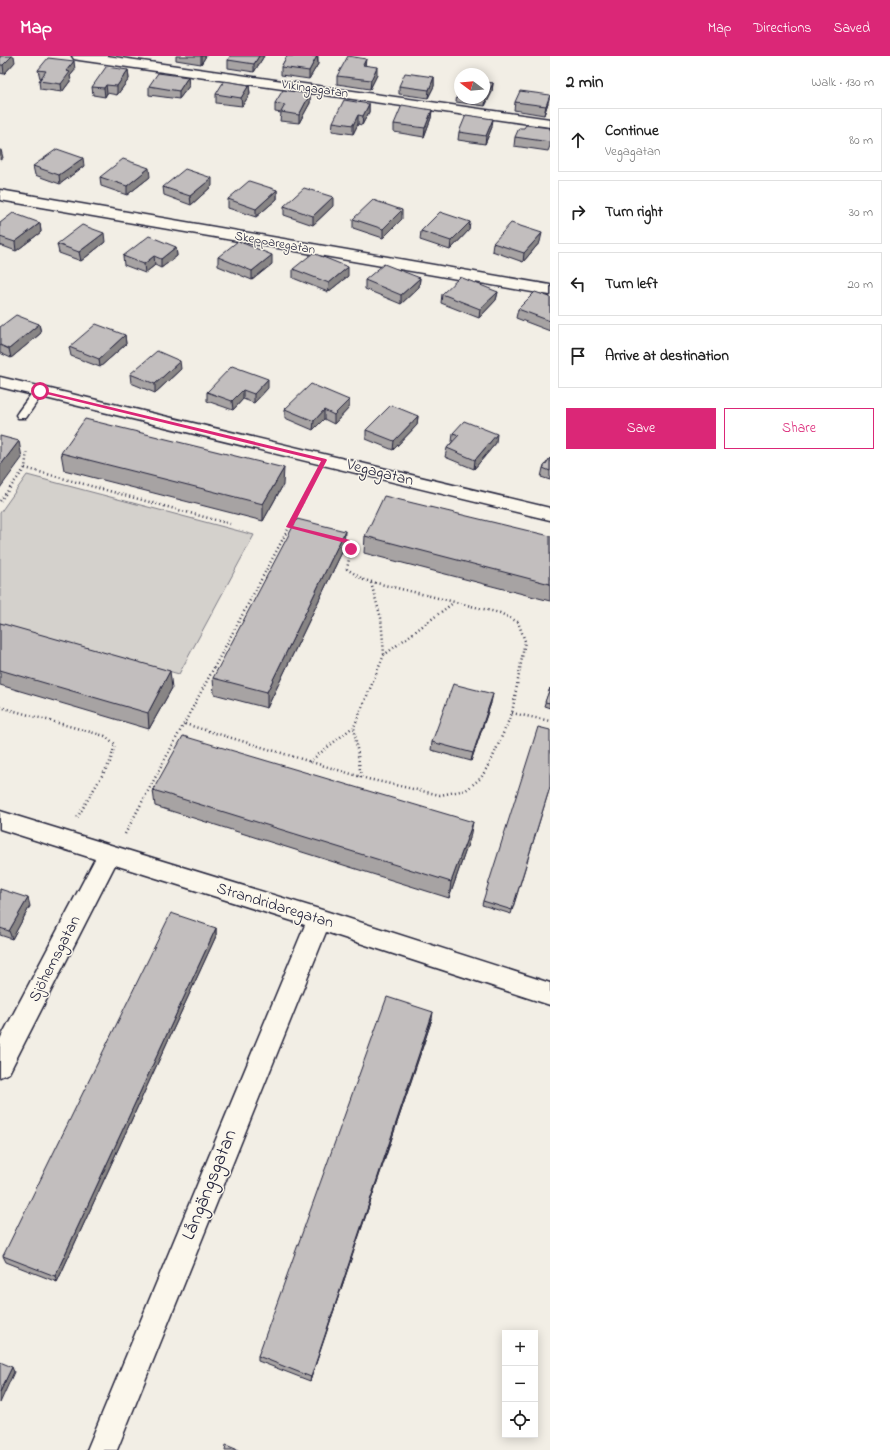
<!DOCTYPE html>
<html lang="en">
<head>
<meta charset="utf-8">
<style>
	body { margin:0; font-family:"Indie Flower",sans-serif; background:#f6f6f6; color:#222 }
	.controls { position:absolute; right:12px; bottom:12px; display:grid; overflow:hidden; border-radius:0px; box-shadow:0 2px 10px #0003 }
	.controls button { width:36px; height:36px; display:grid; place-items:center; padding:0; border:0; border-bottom:1px solid #e0e0e0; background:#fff; color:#222; font:20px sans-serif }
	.compass { position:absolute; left:454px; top:12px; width:36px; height:36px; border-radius:50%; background:#fff; box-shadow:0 2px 10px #0003; rotate:286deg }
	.stop { position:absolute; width:12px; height:12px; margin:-9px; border:3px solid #db2777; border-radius:50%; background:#fff }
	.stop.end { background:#db2777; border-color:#fff; box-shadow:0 1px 4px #0008 }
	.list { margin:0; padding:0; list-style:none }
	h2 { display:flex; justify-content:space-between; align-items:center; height:52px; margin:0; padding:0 16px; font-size:17px }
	h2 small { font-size:13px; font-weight:400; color:#767676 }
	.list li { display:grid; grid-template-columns:26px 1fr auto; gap:12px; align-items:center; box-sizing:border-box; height:64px; margin:0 8px 8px; padding:0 8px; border:1px solid #e0e0e0; border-radius:0px }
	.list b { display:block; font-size:15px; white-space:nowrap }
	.list p { margin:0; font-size:13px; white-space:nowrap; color:#767676 }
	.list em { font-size:13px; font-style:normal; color:#767676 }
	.actions { display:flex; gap:8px; padding:12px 16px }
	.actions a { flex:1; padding:9px 0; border:1px solid #db2777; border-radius:0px; text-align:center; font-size:14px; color:#db2777 }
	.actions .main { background:#db2777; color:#fff }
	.icon { flex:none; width:22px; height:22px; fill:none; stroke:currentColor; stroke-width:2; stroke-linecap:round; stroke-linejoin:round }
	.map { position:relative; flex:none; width:550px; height:1394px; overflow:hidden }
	header { display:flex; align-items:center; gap:24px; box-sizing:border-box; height:56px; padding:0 20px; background:#db2777; color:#fff }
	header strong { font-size:19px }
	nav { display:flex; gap:22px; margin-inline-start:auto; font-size:14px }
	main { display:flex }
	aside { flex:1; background:#fff }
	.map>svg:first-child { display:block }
</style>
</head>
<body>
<header>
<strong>Map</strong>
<nav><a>Map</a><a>Directions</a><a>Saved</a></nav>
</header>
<main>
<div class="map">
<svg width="550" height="1394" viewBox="0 0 550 1394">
	<rect width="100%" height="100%" fill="#f2eee5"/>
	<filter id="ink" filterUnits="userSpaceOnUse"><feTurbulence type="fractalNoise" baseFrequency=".025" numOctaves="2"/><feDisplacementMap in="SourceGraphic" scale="8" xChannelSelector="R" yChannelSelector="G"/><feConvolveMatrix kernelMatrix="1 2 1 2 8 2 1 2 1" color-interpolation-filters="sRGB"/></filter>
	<g filter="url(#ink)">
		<path fill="#d4d1cc" stroke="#7b7a84" d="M27 419 254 479 179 618 0 568V457Z"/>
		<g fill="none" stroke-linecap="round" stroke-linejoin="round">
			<g stroke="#22223b" stroke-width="3">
				<path id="service" d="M39 331 43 333 45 335 43 337 26 362H18L16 359 18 356 35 333Z"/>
			</g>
			<g stroke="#22223b" stroke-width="3">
				<path id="minor" d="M72 0H107L550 63V71L79 4 74 3Z
					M0 134 550 229V239L0 144Z
					M0 321 550 452V464L0 331Z
					M0 755 319 853 550 927V949L326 876 117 1394H87L305 869 115 809 9 1017 0 1021V983L95 803 0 773Z"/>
			</g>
			<path stroke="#22223b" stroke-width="2.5" stroke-dasharray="1 3" stroke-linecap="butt" d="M25 412 230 468
				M0 445 25 412 27 395
				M371 527 381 562 384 598
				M0 651 105 680 115 688 110 706 77 762
				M512 657 550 665
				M185 668 368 723 440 739 466 734 481 722 492 703 512 657 525 585 518 566 500 557 364 524 347 513 351 493 348 486 342 484
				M309 706 353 671
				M361 721 354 671 384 599 453 547
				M125 778 315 423"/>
			<use href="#service" fill="#fbf7ec" fill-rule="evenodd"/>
			<use href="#minor" fill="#fbf7ec" fill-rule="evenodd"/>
		</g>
		<path fill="#a7a3a3" stroke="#22223b" d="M0 0 15 6 4 18 0 17Z
			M176 0H206L201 8 176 4Z
			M264 0 254 16 228 12V4Z
			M287 0H318V8L309 23 281 19V11Z
			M366 9 377 19 370 33 337 28V20Z
			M38 14H75L70 20 71 24 62 36 40 33 39 25 41 22H40Z
			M128 14 129 23 117 39 107 37 105 41 93 39 92 31Z
			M188 21 189 30 179 43 149 39V30Z
			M434 21V30L428 42 399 38V30Z
			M484 26 493 27 492 36 485 50 456 46 457 37 460 30V42H484Z
			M249 29 250 38 242 50 216 47V38Z
			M310 38V47L299 67 280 65 281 57 275 56V47Z
			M515 46 548 47 544 59 514 54Z
			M369 48V56L362 69 358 68 353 78 332 75 333 66Z
			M432 54 431 62 424 81 394 76V68Z
			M492 71 485 88 458 84 459 76Z
			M550 72V90L548 95 514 90 515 81Z
			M33 110H84L60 128 35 119Z
			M100 121H150L127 139 101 130Z
			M212 130 191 149 164 139 163 131Z
			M277 134V143L256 161 228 152V143Z
			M284 150H333L313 169 284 159Z
			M353 163H402L383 182 353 172Z
			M470 166 469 174 450 194 420 184 421 175Z
			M0 167H40L41 176 16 195 0 189Z
			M105 186 81 205 59 197 57 188Z
			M540 186 523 206 492 195 493 187Z
			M176 191 177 200 161 212 155 209 145 217 124 209 123 200Z
			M218 201 272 208 252 224 218 210Z
			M293 213 348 220 328 236 293 222Z
			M420 222 419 231 401 248 365 233V224Z
			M498 236 496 244 479 262 441 247 442 238Z
			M550 241V275L516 262 518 253Z
			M39 268 41 277 11 302 0 297V271Z
			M125 279 126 288 100 311 71 300 69 291Z
			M181 313 155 337 131 327 130 318Z
			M268 332 254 347 243 343 233 354 207 345V336Z
			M349 344V352L334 368 324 363 313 374 285 362V353Z
			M418 360 417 369 393 394 366 383V374Z
			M453 377 496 387 474 413 445 401 447 392 452 386Z
			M61 397 283 429 263 465 64 414Z
			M550 402V424L541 421 543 412Z
			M365 480H550V545L364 497Z
			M344 492 267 652 214 638 213 622Z
			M0 567 172 632 149 673 0 629Z
			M550 632V652L544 650Z
			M491 647 471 705 431 694 432 686Z
			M550 731 511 858 482 849 483 845Z
			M153 734 470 782 449 842 155 750Z
			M0 833 30 850 12 883 0 879Z
			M216 872V880L57 1226 6 1206 3 1200Z
			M432 963 310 1325 258 1305V1300Z"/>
		<path fill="#888585" stroke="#22223b" d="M12 0H14L15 6 4 18 3 9Z
			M201 0H206L201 8Z
			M259 0H264L254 16V8Z
			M317 0 318 8 309 23V15Z
			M366 3 365 11 363 9Z
			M74 5 75 14 70 20 71 24 62 36 61 28 66 15Z
			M377 11V19L370 33 371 24Z
			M128 14 129 23 117 39V30Z
			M188 21 189 30 179 43V35Z
			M434 21V30L428 42 429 34Z
			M493 27 492 36 485 50 486 42Z
			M106 29 107 37 105 41 104 32Z
			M249 29 250 38 242 50 241 42Z
			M310 38V47L299 67V59Z
			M550 39 548 47 544 59 546 50Z
			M369 48V56L362 69 363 60Z
			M432 54 431 62 424 81 425 72Z
			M358 59V68L353 78V69Z
			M493 63 492 71 485 88 486 80Z
			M0 94H1L3 102 0 104Z
			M83 102 84 110 60 128 59 119Z
			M149 112 150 121 127 139V130Z
			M212 122V130L191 149 190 140Z
			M277 134V143L256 161V153Z
			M333 141V150L313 169V160Z
			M402 154V163L383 182V173Z
			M470 166 469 174 450 194 451 185Z
			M40 167 41 176 16 195 15 186Z
			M104 177 105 186 81 205 79 196Z
			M542 177 540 186 523 206 524 197Z
			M176 191 177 200 161 212V203Z
			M272 199V208L252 224V215Z
			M154 200 155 209 145 217 144 208Z
			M348 211V220L328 236 329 227Z
			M420 222 419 231 401 248V239Z
			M498 236 496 244 479 262 480 253Z
			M39 268 41 277 11 302 9 293Z
			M125 279 126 288 100 311 99 303Z
			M180 305 181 313 155 337V328Z
			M268 323V332L254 347V338Z
			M243 334V343L233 354 232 345Z
			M349 344V352L334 368V359Z
			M324 354V363L313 374 314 365Z
			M418 360 417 369 393 394 394 385Z
			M497 378 496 387 474 413 475 404Z
			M19 385 22 402 0 432V410Z
			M284 412 283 429 263 465V448Z
			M345 475 344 492 267 652V636Z
			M170 615 172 632 149 673 148 657Z
			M493 638 491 647 471 705 473 697Z
			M473 766 470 782 449 842 451 826Z
			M28 842 30 850 12 883 9 875Z
			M216 872V880L57 1226 55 1220Z
			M433 956 432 963 310 1325 311 1321Z
			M12 1311 14 1316 0 1347V1336Z"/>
		<path fill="#c2bebe" stroke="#22223b" d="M0 0H12L3 9H0Z
			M230 0H259L254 8 228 4Z
			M287 0H317L309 15 281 11Z
			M348 0 366 3 363 9 377 11 371 24 337 20Z
			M48 2 74 5 66 15 70 16 61 28 39 25 46 15 38 14Z
			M106 11 128 14 117 30 106 29 104 32 92 31Z
			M158 17 188 21 179 35 149 30Z
			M405 17 434 21 429 34 399 30Z
			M224 25 249 29 241 42 216 38Z
			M484 26 493 27 486 42 484 41Z
			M460 30V38L457 37Z
			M283 34 310 38 299 59 281 56 285 49 275 47Z
			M520 35 550 39 546 50 515 46Z
			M344 44 369 48 363 60 358 59 353 69 333 66Z
			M402 49 432 54 425 72 394 68Z
			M466 59 493 63 486 80 459 76Z
			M526 69 550 72V86L515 81 519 72H524Z
			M57 93 83 102 59 119 33 110Z
			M123 103 149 112 127 130 100 121Z
			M185 113 212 122 190 140 163 131Z
			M249 125 277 134 256 153 228 143Z
			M304 132 333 141 313 160 284 150Z
			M373 144 402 154 383 173 353 163Z
			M440 156 470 166 451 185 421 175Z
			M13 157 40 167 15 186 0 181V167Z
			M511 167 542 177 524 197 493 187Z
			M82 169 104 177 79 196 57 188Z
			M149 180 176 191 161 203 154 200 144 208 123 200Z
			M238 185 272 199 252 215 218 201Z
			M313 197 348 211 329 227 293 213Z
			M384 208 420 222 401 239 365 224Z
			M460 221 498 236 480 253 442 238Z
			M535 236 550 241V265L518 253Z
			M16 259 39 268 9 293 0 289V271Z
			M96 268 125 279 99 303 69 291Z
			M157 295 180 305 155 328 130 318Z
			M232 310 268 323 254 338 243 334 232 345 207 336Z
			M311 328 349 344 334 359 324 354 314 365 285 353Z
			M391 349 418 360 394 385 366 374Z
			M85 363 284 412 263 448 61 397Z
			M464 365 497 378 475 404 447 392 459 379 453 377Z
			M0 380 19 385 0 410Z
			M550 402V415L543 412Z
			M384 440 550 480V528L365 480Z
			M297 463 345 475 267 636 213 622Z
			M0 567 170 615 148 657 0 614Z
			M453 628 493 638 473 697 432 686Z
			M550 632V647L545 646Z
			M538 671 550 674V731L512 854 483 845Z
			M183 680 473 766 451 826 153 734Z
			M0 833 28 842 9 875 0 872Z
			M171 857 216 872 55 1220 3 1200Z
			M387 941 433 956 311 1321 258 1300Z
			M0 1306 12 1311 0 1336Z
			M226 1389 238 1394H225Z"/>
	</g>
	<path fill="#db2777" d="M40 334 326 403 327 404 293 470 350 484 354 493 349 495 345 487 286 471 321 405 38 336V334Z"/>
	<g text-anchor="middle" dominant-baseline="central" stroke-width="3" stroke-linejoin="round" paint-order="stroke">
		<g font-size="13" fill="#22223b" stroke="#fbf7ec">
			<text transform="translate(315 33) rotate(8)">Vikingagatan</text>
			<text transform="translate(275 187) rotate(10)">Skepparegatan</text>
		</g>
		<g font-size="16" fill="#22223b" stroke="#fbf7ec">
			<text transform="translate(380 417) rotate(14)">Vegagatan</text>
			<text transform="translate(275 850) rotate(17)">Strandridaregatan</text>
			<text transform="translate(55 903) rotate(-63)">Sjöhemsgatan</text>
		</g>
		<g font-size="19" fill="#22223b" stroke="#fbf7ec">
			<text transform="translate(210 1129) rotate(-68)">Långängsgatan</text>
		</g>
	</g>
</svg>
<div class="controls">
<button>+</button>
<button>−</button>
<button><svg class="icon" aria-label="locate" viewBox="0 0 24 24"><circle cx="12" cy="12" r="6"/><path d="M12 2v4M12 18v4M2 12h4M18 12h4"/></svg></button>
</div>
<svg class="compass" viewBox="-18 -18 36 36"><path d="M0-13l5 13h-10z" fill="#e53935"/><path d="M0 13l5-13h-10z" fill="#767676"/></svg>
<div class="stop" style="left:40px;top:335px"></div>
<div class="stop end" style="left:351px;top:493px"></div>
</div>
<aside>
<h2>2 min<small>Walk · 130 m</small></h2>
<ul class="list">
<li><svg class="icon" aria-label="ahead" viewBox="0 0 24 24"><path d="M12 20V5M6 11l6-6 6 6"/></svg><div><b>Continue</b><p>Vegagatan</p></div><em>80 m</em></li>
<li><svg class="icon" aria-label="right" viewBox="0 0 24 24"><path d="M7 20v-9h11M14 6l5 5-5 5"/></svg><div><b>Turn right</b></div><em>30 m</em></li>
<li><svg class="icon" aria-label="left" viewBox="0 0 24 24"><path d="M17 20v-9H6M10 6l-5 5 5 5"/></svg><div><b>Turn left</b></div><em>20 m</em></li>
<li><svg class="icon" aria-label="arrive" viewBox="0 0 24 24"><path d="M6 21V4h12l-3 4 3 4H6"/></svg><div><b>Arrive at destination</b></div></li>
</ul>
<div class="actions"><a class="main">Save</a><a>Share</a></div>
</aside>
</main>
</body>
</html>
